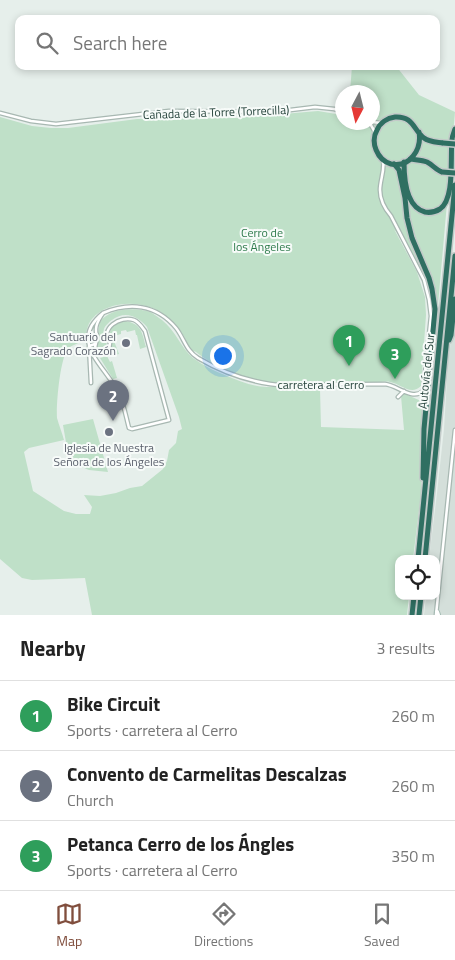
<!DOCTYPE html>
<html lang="en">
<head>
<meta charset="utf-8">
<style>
	body { margin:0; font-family:"Titillium Web",sans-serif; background:#f2f2f2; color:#222 }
	.controls { position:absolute; right:15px; bottom:15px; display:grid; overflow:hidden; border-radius:10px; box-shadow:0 2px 8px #0003 }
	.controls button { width:45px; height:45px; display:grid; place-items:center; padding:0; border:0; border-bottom:1px solid #e0e0e0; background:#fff; color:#222; font:25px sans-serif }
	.compass { position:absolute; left:335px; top:85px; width:45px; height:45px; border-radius:50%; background:#fff; box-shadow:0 2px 8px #0003; rotate:187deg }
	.you { position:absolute; left:222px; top:355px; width:18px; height:18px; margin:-12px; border:4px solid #fff; border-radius:50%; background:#1a73e8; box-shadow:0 0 0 8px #1a73e833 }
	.badge { display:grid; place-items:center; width:32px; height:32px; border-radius:50%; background:#804e3d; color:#fff; font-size:16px; font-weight:700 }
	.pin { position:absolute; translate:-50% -41px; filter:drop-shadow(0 1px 2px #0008) }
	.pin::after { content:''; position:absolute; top:26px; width:18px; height:15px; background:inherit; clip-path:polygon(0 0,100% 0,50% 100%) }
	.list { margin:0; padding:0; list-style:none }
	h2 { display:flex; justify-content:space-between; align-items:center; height:65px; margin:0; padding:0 20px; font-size:21px }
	h2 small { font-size:16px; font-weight:400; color:#767676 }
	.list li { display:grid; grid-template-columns:32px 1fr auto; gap:15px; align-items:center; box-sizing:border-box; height:70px; padding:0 20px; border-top:1px solid #e0e0e0 }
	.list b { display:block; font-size:19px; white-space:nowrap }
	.list p { margin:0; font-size:16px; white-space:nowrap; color:#767676 }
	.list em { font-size:16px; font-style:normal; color:#767676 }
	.icon { flex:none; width:28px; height:28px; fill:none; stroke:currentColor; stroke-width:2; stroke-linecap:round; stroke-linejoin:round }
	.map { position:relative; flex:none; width:455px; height:615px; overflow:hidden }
	.search { position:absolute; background:#fff; box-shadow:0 2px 8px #0003; left:15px; right:15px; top:15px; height:55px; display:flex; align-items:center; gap:12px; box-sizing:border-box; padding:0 18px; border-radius:10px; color:#767676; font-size:19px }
	.sheet { height:275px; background:#fff }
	nav { display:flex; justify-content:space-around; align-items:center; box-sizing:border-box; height:70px; border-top:1px solid #e0e0e0; background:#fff; font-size:14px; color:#767676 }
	nav a { display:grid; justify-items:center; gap:2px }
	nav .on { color:#804e3d }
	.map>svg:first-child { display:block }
</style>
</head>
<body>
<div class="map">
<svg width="455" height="615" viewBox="0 0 455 615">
	<rect width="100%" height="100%" fill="#e6efeb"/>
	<path fill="#d4dfda" d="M455 311V615H424L426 596H436V559H429L437 493 444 429 448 363Z"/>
	<path fill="#bfe0c8" d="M352 66H396L419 95 455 112 438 305 410 250 394 229 417 272 425 297 426 315 421 386C411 396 401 384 390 382 387 381 383 382 379 382 361 382 343 382 326 383 300 384 279 386 254 379 234 374 212 365 196 352 194 351 191 350 189 348 187 346 186 341 185 338 180 329 173 321 165 315 146 300 109 299 92 319 87 325 86 333 85 340 80 343 71 345 68 349 60 358 56 405 57 418 59 425 62 433 64 440L29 448 24 452 33 491 64 511 76 514H90L92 507 84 495 100 496 116 493 130 488 142 486 163 469 167 461 169 450 176 443 178 431 182 429 179 417 147 327C138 316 125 310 112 320 109 322 105 326 104 329 102 336 108 342 107 348L105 351 101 352 97 348C97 343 99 324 100 322 109 308 135 307 150 312 154 314 159 318 162 320 176 331 181 348 193 358 202 365 217 372 227 376 239 381 254 387 267 387 272 387 278 386 283 386 295 385 308 388 320 389L321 427 404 430 401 396 403 393 421 401 424 407 421 494 413 559H399V596H409L407 615H92L85 578 32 580 22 578 0 559V117L32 126 51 128H68L137 119 237 118 318 111 342 115V122L363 123 369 126V123L372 122V92H350Z
		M124 321C142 323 142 333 146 347L140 349 137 335H136L135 330 127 332 126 330 121 331V334L114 336 115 341H114L119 354 112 356 109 354C118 341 98 328 124 321Z
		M107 356 110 362 112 361 117 378 113 379 100 358Z
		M93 419 108 472 89 470 77 465 68 454 63 425Z"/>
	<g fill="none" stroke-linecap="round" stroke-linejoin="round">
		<g stroke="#a8b8b2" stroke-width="5">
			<path id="street" d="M0 113 31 121 56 124 169 111 274 112 315 107 334 109 342 111
				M369 122 375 132
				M372 122 381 123
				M103 313C129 302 156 304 176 328 184 338 186 351 198 358 220 371 244 380 270 384 282 386 295 385 308 385 333 384 359 384 385 384 397 385 412 401 423 391L431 316 429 300 424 280 391 216C385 209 380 199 380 190 380 180 385 170 383 160
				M103 313C100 318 96 323 96 329 96 337 97 330 97 338 96 346 91 352 103 354L109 350 110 343C99 329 120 315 134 320 139 322 142 327 145 331L169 420 132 429 129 428C126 417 124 404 119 394 106 366 67 342 103 313Z
				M88 337 92 339 97 336
				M91 383 89 346 95 344
				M398 397 404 391
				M436 615 455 430"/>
		</g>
		<g stroke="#a4bbb3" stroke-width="6">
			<path id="secondary" d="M437 612 438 615"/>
		</g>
		<g stroke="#c2cac8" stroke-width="8">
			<path id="highway" d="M419 132C422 149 410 168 391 164 377 160 370 142 377 130 380 123 387 118 395 117 414 116 413 130 424 138 429 142 437 142 443 143
				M410 159C416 160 422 160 427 162 433 165 436 170 442 172
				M404 162C404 179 406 207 425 212 430 213 435 212 440 209 455 199 450 158 452 140 452 136 454 132 455 129
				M394 164 399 170 405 198 407 218 412 238 429 278 432 289 435 309 424 429 423 478
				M449 340 451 335 455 299
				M418 559 455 185
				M425 559 455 256
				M412 615 414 596
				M419 615 421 596"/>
		</g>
		<use href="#street" stroke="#fff" stroke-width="2.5"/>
		<use href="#secondary" stroke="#fff" stroke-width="4"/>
		<use href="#highway" stroke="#2f6f62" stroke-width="5"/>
		<g stroke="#c2cac8" stroke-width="8" stroke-linecap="butt">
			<path id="highway-bridge" d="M443 143 455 144
				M442 172 455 173"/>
		</g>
		<use href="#highway-bridge" stroke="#2f6f62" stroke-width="5"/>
	</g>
	<g fill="#6b7280" stroke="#f7fbf9" stroke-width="2">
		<circle cx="126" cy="343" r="5"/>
		<circle cx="109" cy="432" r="5"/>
	</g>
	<g text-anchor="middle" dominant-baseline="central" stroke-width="4" stroke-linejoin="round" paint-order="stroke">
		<g font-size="12" fill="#24423a" stroke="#f7fbf9">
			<text transform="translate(216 112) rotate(-2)">Cañada de la Torre (Torrecilla)</text>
			<text transform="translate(426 371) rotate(-84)">Autovía del Sur</text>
			<text x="321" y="384">carretera al Cerro</text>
		</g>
		<g font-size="12" fill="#2d7a4b" stroke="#f7fbf9">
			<text x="262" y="232">Cerro de<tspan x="262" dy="14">los Ángeles</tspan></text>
		</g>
		<g font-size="12" fill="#5b616d" stroke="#f7fbf9" text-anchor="end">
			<text x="116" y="336">Santuario del<tspan x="116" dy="14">Sagrado Corazón</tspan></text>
			<text x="109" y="447" text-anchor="middle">Iglesia de Nuestra<tspan x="109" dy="14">Señora de los Ángeles</tspan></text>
		</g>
	</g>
</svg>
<div class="controls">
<button><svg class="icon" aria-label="locate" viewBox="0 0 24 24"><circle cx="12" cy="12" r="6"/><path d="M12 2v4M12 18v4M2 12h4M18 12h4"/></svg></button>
</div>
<svg class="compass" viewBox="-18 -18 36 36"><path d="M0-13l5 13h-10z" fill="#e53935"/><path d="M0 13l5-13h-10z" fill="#767676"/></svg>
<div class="you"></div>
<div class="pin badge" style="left:349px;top:366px;background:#2e9e5b">1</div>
<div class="pin badge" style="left:113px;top:421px;background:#6b7280">2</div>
<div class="pin badge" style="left:395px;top:379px;background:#2e9e5b">3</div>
<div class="search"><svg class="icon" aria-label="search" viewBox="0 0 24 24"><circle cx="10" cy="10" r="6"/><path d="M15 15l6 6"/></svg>Search here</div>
</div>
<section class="sheet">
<h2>Nearby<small>3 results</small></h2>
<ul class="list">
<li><span class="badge" style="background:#2e9e5b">1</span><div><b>Bike Circuit</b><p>Sports · carretera al Cerro</p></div><em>260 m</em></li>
<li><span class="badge" style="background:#6b7280">2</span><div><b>Convento de Carmelitas Descalzas</b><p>Church</p></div><em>260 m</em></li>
<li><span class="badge" style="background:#2e9e5b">3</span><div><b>Petanca Cerro de los Ángles</b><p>Sports · carretera al Cerro</p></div><em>350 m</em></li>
</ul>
</section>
<nav>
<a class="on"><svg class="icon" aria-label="map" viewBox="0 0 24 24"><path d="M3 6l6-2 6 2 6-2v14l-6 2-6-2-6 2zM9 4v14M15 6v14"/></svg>Map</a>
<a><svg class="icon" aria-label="directions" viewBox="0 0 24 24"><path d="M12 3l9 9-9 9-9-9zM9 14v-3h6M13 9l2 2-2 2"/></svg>Directions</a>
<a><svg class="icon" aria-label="saved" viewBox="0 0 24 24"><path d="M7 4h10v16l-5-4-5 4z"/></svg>Saved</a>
</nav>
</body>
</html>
